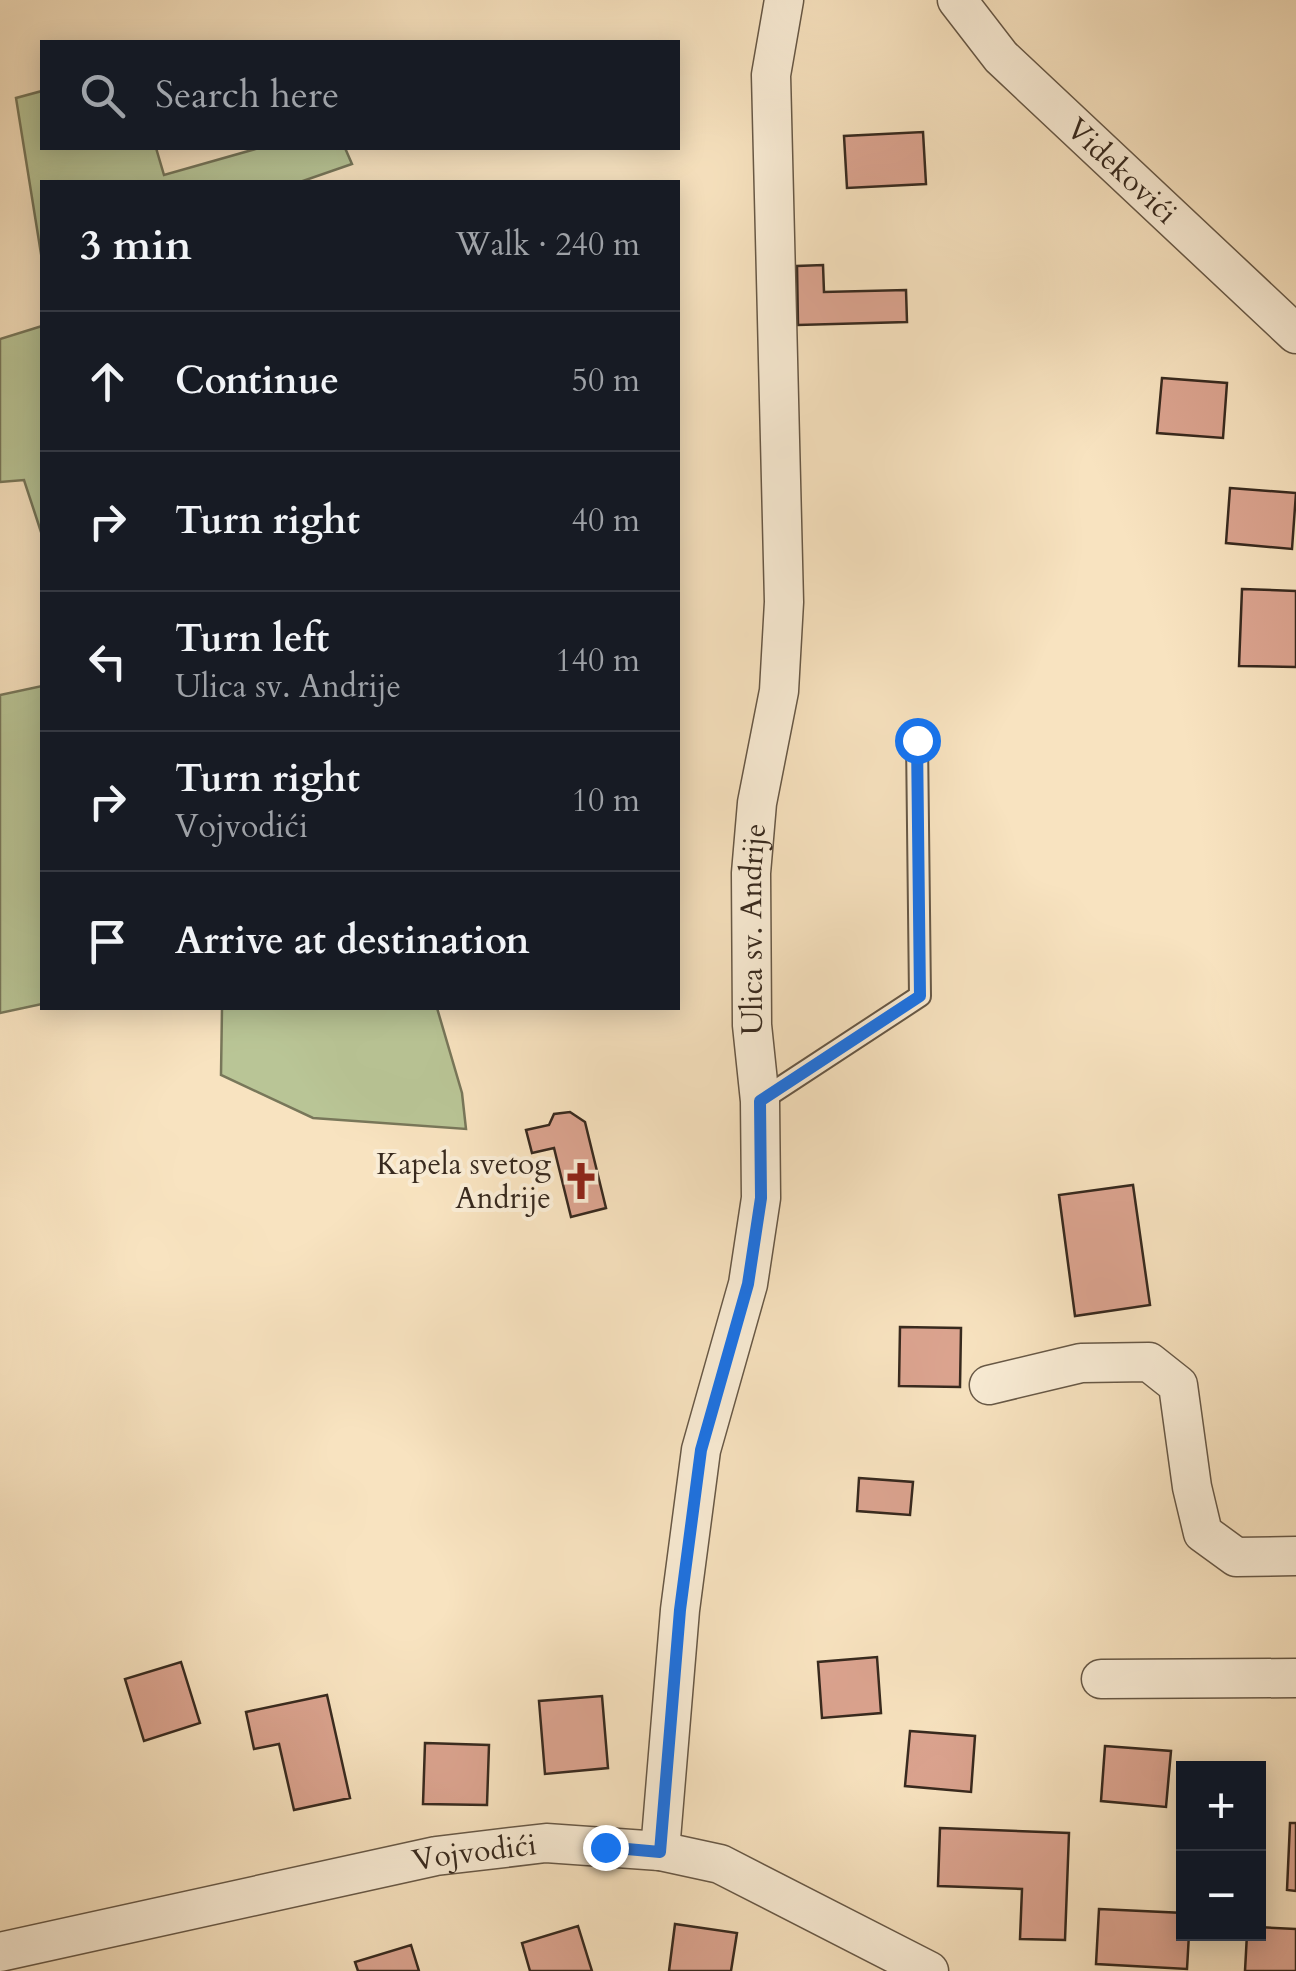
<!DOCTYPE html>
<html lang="en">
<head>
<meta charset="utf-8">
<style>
	body { margin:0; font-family:Cardo,serif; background:#242831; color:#f1f3f6 }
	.controls { position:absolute; right:30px; bottom:30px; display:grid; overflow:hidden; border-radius:0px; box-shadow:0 5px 25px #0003 }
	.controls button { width:90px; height:90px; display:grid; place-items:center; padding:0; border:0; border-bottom:2px solid #363941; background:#171b24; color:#f1f3f6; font:50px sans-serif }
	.stop { position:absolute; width:30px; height:30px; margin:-22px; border:8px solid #1a73e8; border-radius:50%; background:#fff }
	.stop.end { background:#1a73e8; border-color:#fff; box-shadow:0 2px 10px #0008 }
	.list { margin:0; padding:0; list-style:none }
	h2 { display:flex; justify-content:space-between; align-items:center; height:130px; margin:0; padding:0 40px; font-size:42px }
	h2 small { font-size:32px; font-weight:400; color:#9ea1a6 }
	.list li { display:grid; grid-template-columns:65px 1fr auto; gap:30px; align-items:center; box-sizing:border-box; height:140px; padding:0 40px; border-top:2px solid #363941 }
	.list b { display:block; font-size:38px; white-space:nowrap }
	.list p { margin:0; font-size:32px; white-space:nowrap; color:#9ea1a6 }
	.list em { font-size:32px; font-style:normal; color:#9ea1a6 }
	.icon { flex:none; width:55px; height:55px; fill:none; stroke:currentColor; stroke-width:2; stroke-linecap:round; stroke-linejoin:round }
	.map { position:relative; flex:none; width:1296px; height:1971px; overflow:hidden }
	.search { position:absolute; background:#171b24; box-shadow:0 5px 25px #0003; left:40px; top:40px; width:640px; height:110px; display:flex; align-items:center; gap:25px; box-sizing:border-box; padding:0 35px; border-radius:0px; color:#9ea1a6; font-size:38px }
	.panel { position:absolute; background:#171b24; box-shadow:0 5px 25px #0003; left:40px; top:180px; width:640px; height:830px; border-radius:0px }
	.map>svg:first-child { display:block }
</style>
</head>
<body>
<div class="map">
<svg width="1296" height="1971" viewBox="0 0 1296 1971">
	<rect width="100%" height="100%" fill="#f8e3c0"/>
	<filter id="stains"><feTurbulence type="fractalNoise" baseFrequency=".002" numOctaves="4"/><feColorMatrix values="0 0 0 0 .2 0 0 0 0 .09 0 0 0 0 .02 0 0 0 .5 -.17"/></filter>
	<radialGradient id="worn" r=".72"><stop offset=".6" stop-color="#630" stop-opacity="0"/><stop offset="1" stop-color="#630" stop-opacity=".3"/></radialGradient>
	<path fill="#b9c596" stroke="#78775a" stroke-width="2.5" d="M42 91V148H156L164 175 259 148H345L352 164 300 182H42V260L16 98Z
		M42 326V535L24 480 0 482V339Z
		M42 686V1004L0 1013V695Z
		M222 1008H437L462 1093 466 1129 313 1118 221 1075Z"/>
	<path fill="#dca490" stroke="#37291e" stroke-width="2.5" d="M923 132 926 184 847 188 844 136Z
		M823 265 824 292 906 290 907 322 798 325 797 266Z
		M1162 378 1227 383 1223 438 1157 433Z
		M1230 488 1296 493 1292 549 1226 543Z
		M1242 589 1296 591V667L1239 666Z
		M570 1112 585 1122 606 1208 571 1217 554 1148 532 1153 526 1130 549 1125 554 1114Z
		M1133 1185 1150 1305 1075 1316 1059 1195Z
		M900 1327 961 1328 960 1387 899 1386Z
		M859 1478 913 1482 910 1515 857 1511Z
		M877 1657 881 1713 822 1718 818 1662Z
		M181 1662 200 1723 144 1741 125 1679Z
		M327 1695 350 1798 294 1810 279 1744 254 1749 246 1712Z
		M602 1696 608 1768 545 1774 539 1701Z
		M910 1731 975 1736 971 1792 905 1786Z
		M425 1743 489 1745 487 1805 423 1804Z
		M1105 1746 1171 1751 1166 1807 1101 1801Z
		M1290 1823H1296V1891L1287 1890Z
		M940 1828 1069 1833 1065 1940 1020 1939 1022 1889 938 1886Z
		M1099 1909 1184 1913V1934H1189L1187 1969 1096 1964Z
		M675 1924 737 1933 731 1971H669Z
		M578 1926 592 1971H530L522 1943Z
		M1258 1927 1296 1929V1971H1245L1247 1934H1258Z
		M411 1945 419 1971H358L355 1962Z"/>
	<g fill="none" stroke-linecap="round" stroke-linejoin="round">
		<g stroke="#675846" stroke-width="24">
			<path id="service" d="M760 1101 920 996 917 740"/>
		</g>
		<g stroke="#675846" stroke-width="41">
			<g id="minor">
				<path id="s1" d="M957 0 1001 57 1296 334"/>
				<path d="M989 1385 1081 1363 1149 1362 1178 1385 1192 1487 1203 1533 1236 1557 1296 1556"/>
				<path d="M1101 1679 1296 1678"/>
				<path id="s2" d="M660 1851 680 1610 701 1450 748 1284 761 1198 760 1101 752 1025 751 873 757 803 779 691 784 602 771 75 784 0"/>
				<path id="s3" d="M0 1952 436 1856 546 1843 660 1851 720 1864 929 1971"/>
			</g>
		</g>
		<use href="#service" stroke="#faedd6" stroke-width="20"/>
		<use href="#minor" stroke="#faedd6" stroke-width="38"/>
	</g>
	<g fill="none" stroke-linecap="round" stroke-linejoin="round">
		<path stroke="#1a73e8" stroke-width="12" d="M605 1847 660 1852 680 1610 701 1450 748 1284 761 1198 760 1101 920 996 917 740"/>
	</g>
	<defs>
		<g id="church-bare" transform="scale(3)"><path d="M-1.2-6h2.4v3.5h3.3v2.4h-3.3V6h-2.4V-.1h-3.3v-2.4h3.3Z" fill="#8f2418" stroke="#faedd6" stroke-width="2.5" paint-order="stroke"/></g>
	</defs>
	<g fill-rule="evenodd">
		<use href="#church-bare" x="581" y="1181"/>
	</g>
	<g text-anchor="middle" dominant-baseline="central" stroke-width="8" stroke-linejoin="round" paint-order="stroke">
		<g font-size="30" fill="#37291e" stroke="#faedd6">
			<text stroke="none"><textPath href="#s1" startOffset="238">Videkovići</textPath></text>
			<text stroke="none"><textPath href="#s2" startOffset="932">Ulica sv. Andrije</textPath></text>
			<text stroke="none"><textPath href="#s3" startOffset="485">Vojvodići</textPath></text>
		</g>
		<g font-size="30" fill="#37291e" stroke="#faedd6" text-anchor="end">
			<text x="551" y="1164">Kapela svetog<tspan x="551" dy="34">Andrije</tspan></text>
		</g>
	</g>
	<rect width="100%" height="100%" filter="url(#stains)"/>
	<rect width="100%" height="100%" fill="url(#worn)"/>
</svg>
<div class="controls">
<button>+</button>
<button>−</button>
</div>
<div class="stop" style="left:917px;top:740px"></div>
<div class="stop end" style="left:605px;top:1847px"></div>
<div class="search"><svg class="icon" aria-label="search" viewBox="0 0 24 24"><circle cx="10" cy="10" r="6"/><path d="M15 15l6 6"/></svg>Search here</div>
<section class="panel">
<h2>3 min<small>Walk · 240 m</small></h2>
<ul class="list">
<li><svg class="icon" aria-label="ahead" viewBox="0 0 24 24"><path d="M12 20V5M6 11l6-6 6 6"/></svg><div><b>Continue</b></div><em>50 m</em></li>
<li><svg class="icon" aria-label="right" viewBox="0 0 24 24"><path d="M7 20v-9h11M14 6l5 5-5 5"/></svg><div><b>Turn right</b></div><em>40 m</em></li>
<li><svg class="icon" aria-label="left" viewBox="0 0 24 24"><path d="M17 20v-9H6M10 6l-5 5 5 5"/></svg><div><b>Turn left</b><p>Ulica sv. Andrije</p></div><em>140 m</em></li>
<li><svg class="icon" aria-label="right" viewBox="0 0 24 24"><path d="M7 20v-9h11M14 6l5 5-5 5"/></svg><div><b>Turn right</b><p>Vojvodići</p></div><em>10 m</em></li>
<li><svg class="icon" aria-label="arrive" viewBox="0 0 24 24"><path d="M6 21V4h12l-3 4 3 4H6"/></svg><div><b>Arrive at destination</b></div></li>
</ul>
</section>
</div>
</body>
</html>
